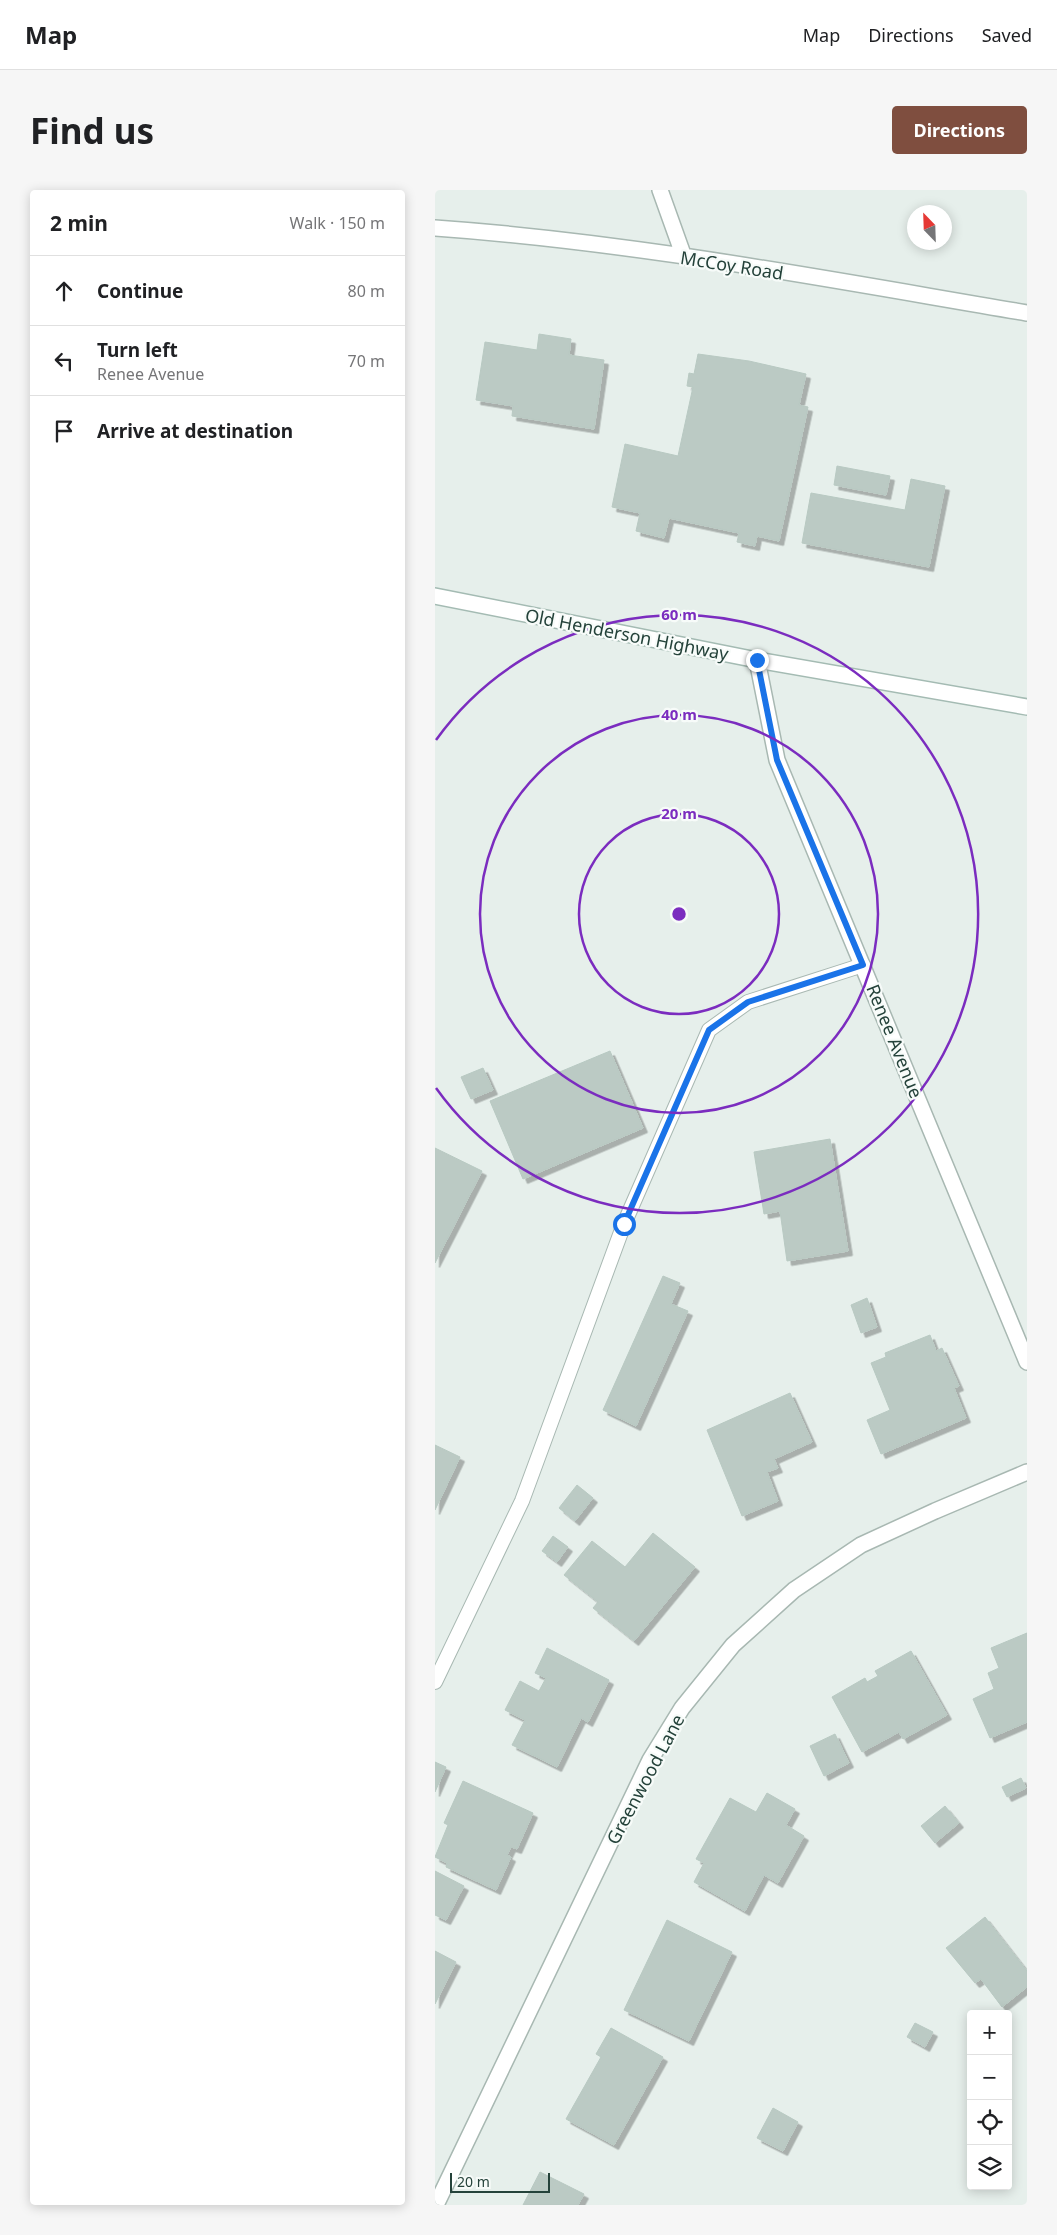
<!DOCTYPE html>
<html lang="en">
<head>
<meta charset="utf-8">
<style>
	body { margin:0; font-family:"Noto Sans",sans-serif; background:#f6f6f6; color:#202124 }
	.controls { position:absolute; right:15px; bottom:15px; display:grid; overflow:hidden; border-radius:5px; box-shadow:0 2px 12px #0003 }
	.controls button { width:45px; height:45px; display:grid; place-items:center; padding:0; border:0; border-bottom:1px solid #e0e0e0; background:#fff; color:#202124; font:25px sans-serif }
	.compass { position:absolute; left:472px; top:15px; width:45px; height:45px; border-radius:50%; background:#fff; box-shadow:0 2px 12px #0003; rotate:337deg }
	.scale { position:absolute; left:15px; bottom:12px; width:100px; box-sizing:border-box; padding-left:5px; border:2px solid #24423a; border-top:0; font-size:14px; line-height:18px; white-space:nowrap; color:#24423a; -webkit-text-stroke:4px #f7fbf9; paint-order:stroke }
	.stop { position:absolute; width:15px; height:15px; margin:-11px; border:4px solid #1a73e8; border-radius:50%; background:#fff }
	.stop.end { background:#1a73e8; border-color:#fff; box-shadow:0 1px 5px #0008 }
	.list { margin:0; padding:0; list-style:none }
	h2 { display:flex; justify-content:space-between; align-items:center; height:65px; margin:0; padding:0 20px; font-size:21px }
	h2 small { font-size:16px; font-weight:400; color:#757577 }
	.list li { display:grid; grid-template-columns:32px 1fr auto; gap:15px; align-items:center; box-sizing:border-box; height:70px; padding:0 20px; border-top:1px solid #e0e0e0 }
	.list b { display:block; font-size:19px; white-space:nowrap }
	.list p { margin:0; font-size:16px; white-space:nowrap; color:#757577 }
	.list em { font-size:16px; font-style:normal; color:#757577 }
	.icon { flex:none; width:28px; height:28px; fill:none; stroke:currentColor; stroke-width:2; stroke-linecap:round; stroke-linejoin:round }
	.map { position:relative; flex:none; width:592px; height:2015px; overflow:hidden; border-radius:5px }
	header { display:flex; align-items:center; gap:30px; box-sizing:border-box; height:70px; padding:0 25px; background:#fff; border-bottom:1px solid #e0e0e0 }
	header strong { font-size:24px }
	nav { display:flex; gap:28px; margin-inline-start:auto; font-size:18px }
	.intro { display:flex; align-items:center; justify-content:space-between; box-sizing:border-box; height:120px; padding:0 30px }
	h1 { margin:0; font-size:35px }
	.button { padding:12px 22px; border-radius:5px; background:#7f4e3f; color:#fff; font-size:18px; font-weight:700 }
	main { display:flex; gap:30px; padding:0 30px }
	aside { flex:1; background:#fff; border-radius:5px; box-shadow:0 2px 12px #0003 }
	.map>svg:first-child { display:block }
</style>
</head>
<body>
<header>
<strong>Map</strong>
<nav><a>Map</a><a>Directions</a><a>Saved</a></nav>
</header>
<div class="intro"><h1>Find us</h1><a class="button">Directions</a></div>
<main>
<aside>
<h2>2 min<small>Walk · 150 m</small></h2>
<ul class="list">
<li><svg class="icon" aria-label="ahead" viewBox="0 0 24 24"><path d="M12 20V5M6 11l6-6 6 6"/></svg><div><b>Continue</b></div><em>80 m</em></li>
<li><svg class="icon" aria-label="left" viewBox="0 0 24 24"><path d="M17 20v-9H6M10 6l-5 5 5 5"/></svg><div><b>Turn left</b><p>Renee Avenue</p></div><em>70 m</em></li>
<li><svg class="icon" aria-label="arrive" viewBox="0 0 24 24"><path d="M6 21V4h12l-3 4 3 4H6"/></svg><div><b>Arrive at destination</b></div></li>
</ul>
</aside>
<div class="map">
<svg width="592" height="2015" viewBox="0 0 592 2015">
	<defs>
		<filter id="shadow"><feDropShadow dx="4.5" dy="4.5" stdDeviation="0" flood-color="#0004"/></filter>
	</defs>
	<rect width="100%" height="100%" fill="#e6efeb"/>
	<path fill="#bbcac4" stroke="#b8c9c2" filter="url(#shadow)" d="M104 144 136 149 134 165 169 170 159 239 77 226 78 216 41 210 50 152 102 160Z
		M263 164 314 171 371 184 364 215 373 217 344 351 322 346 320 356 302 352 304 343 234 328 229 348 201 341 205 323 177 317 190 254 243 266 258 197 252 196 254 183 259 184Z
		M402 276 455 286 451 305 399 295Z
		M476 289 510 296 494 377 367 353 376 303 470 320Z
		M175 861 208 938 88 989 55 911Z
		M48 878 58 900 36 909 26 887Z
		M395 949 413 1061 352 1071 345 1021 329 1024 319 962Z
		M0 958 47 981 0 1073Z
		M228 1086 245 1093 236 1114 253 1121 201 1236 168 1220Z
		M432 1108 442 1137 426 1143 416 1115Z
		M495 1145 501 1161 507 1158 524 1196 519 1198 531 1228 446 1264 432 1230 455 1220 436 1173 451 1167 450 1163Z
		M355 1203 377 1252 339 1269 343 1278 332 1282 343 1311 307 1326 272 1240Z
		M0 1255 25 1267 0 1320Z
		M142 1295 158 1308 140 1331 124 1318Z
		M218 1343 260 1377 199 1451 158 1418 163 1412 129 1385 157 1351 190 1377Z
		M118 1346 133 1357 122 1372 107 1361Z
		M592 1443V1532L555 1548 538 1509 559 1499 553 1483 564 1478 556 1458Z
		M112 1458 174 1490 153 1532 146 1528 122 1577 77 1555 90 1530 70 1520 85 1491 104 1501 111 1488 100 1483Z
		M476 1461 512 1525 468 1549 464 1542 427 1562 397 1507 430 1488 432 1492 443 1486 440 1481Z
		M400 1544 414 1573 389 1586 375 1556Z
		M0 1572 11 1577 0 1602Z
		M586 1588 591 1598 572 1607 567 1597Z
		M28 1591 98 1623 82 1659 76 1657 72 1665 76 1667 61 1700 11 1677 12 1673 0 1667 13 1635 9 1633Z
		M332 1603 360 1619 351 1635 369 1646 343 1693 329 1685 310 1721 259 1692 269 1673 261 1669 295 1608 321 1622Z
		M510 1616 524 1633 500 1653 486 1636Z
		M0 1681 29 1696 11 1730 0 1725Z
		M550 1727 592 1781V1797L567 1817 546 1789 540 1793 511 1758Z
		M232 1730 297 1762 254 1851 189 1820Z
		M0 1761 21 1772 0 1814Z
		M480 1833 498 1842 490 1857 472 1847Z
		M176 1838 228 1867 179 1955 131 1929 166 1867 161 1864Z
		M338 1918 363 1932 348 1961 322 1948Z
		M105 1982 149 2004 143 2015H88Z"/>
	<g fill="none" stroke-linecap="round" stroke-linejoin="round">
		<g stroke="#a8b8b2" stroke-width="16">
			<path id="lane" d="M0 1492 87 1311 189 1034 274 840 313 812 428 775"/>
		</g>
		<g stroke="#a8b8b2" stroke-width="18">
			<path id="street" d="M225 0 249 67
				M0 38C199 52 396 90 592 123
				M322 470 342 570 592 1172
				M1 2015 215 1570 247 1518 298 1455 359 1400 426 1355 500 1321 592 1282"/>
		</g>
		<g stroke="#a4bbb3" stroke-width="18">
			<path id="secondary" d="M0 406 322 470 592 517"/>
		</g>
		<use href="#lane" stroke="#fff" stroke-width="14"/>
		<use href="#street" stroke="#fff" stroke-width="15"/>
		<use href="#secondary" stroke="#fff" stroke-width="15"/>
	</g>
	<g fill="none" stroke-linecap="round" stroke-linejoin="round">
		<path stroke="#1a73e8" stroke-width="6" d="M189 1034 274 840 313 812 428 775 342 570 322 470"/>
	</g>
	<g fill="none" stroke="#7b2cbf" stroke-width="2.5">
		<circle cx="244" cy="724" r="100"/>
		<circle cx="244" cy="724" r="199"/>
		<path d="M1 550A299 299 0 1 1 1 898"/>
	</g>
	<g text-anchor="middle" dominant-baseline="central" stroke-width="4.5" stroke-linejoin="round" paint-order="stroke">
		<g font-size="18" fill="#24423a" stroke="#f7fbf9">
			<text transform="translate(297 75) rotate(9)">McCoy Road</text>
			<text transform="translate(192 444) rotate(11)">Old Henderson Highway</text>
			<text transform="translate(460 851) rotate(68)">Renee Avenue</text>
			<text transform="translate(210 1589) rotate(-62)">Greenwood Lane</text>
		</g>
	</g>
	<circle cx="244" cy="724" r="8" fill="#7b2cbf" stroke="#f7fbf9" stroke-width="2.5"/>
	<g font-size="15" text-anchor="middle" font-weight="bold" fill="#7b2cbf" stroke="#f7fbf9" stroke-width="4.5" stroke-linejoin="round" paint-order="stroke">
		<text x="244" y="430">60 m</text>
		<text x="244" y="530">40 m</text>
		<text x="244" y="629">20 m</text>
	</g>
</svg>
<div class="controls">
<button>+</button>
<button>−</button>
<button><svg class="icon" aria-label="locate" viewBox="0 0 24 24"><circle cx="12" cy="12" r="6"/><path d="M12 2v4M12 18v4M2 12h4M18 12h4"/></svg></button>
<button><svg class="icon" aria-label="layers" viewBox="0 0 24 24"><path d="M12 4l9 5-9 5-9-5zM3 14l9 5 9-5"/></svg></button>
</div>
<svg class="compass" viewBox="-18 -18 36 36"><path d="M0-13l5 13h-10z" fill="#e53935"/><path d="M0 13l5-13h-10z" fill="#757577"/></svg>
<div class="scale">20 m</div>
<div class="stop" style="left:189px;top:1034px"></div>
<div class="stop end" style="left:322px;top:470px"></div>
</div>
</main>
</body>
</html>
